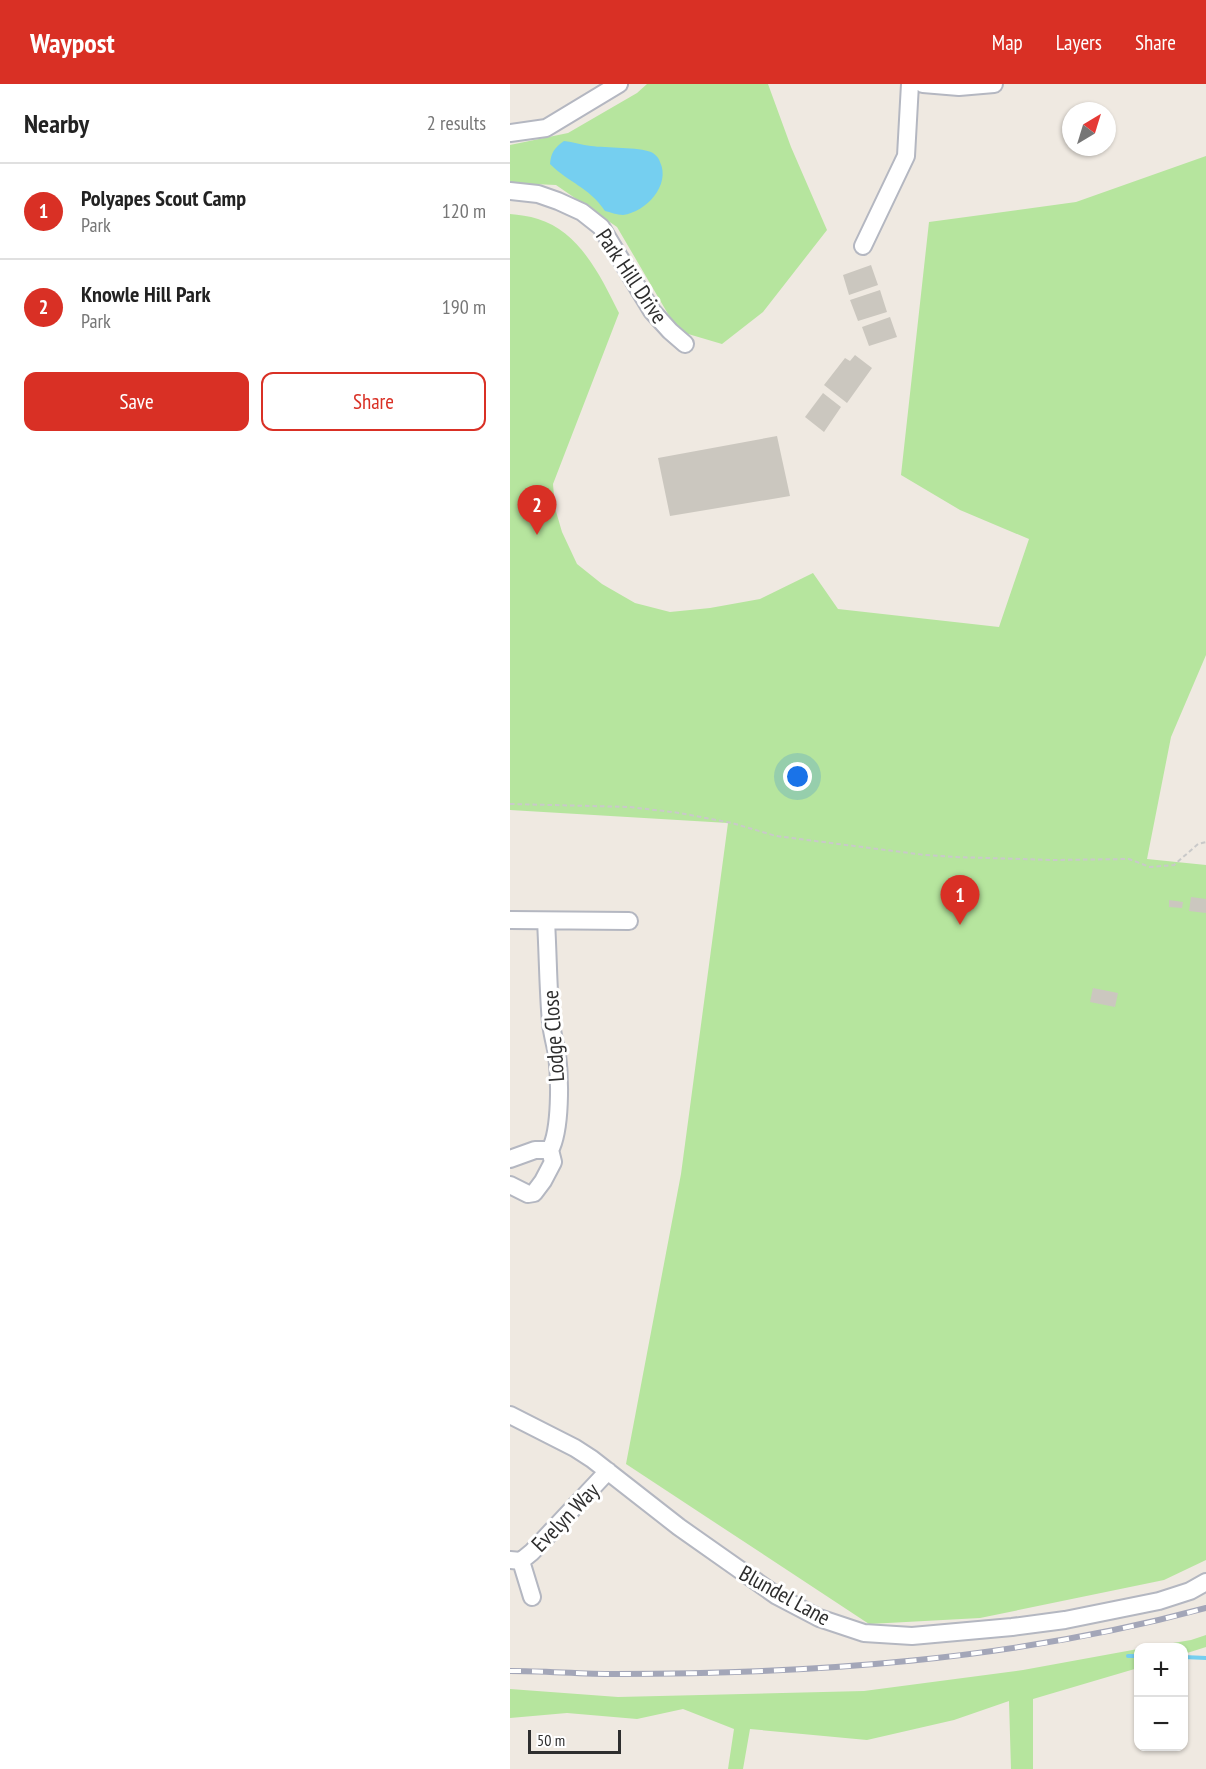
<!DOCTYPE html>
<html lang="en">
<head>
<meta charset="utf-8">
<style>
	body { margin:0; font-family:"PT Sans Narrow",sans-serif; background:#f2f2f2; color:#222 }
	.controls { position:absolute; right:18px; bottom:18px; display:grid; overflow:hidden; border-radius:12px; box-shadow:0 2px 4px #0004 }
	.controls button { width:54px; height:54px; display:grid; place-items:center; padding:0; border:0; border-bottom:2px solid #e0e0e0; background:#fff; color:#222; font:30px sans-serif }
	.compass { position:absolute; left:552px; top:18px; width:54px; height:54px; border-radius:50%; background:#fff; box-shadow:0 2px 4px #0004; rotate:38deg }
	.scale { position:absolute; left:18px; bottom:15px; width:93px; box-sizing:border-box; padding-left:6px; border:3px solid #2e2e2e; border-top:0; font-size:16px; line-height:21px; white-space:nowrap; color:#2e2e2e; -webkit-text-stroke:4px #fff; paint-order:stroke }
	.you { position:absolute; left:288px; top:693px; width:21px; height:21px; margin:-15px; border:4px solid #fff; border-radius:50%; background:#1a73e8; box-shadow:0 0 0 9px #1a73e833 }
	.badge { display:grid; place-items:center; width:39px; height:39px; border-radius:50%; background:#d93025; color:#fff; font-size:20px; font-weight:700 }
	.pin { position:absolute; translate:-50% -50px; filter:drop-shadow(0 2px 3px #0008) }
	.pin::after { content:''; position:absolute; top:32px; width:21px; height:18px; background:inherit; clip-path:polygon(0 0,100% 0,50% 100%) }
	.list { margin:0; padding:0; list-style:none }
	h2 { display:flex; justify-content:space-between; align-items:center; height:78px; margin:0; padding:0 24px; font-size:26px }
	h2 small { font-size:20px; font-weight:400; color:#767676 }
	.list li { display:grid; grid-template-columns:39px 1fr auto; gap:18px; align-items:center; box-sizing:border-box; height:96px; padding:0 24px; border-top:2px solid #e0e0e0 }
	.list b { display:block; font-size:22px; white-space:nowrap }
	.list p { margin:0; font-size:20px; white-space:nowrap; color:#767676 }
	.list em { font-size:20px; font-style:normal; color:#767676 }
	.actions { display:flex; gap:12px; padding:18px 24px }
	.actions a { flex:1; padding:14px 0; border:2px solid #d93025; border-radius:12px; text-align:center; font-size:21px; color:#d93025 }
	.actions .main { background:#d93025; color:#fff }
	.map { position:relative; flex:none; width:696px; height:1685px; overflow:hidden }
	header { display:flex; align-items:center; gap:36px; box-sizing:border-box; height:84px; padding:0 30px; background:#d93025; color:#fff }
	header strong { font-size:28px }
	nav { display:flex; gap:33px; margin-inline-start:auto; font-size:21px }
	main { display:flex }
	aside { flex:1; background:#fff }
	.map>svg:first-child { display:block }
</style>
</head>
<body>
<header>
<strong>Waypost</strong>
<nav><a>Map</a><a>Layers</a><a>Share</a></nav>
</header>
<main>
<aside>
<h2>Nearby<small>2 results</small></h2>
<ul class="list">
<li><span class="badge">1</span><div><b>Polyapes Scout Camp</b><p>Park</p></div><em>120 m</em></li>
<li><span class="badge">2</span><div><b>Knowle Hill Park</b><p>Park</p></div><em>190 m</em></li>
</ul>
<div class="actions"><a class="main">Save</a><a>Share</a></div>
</aside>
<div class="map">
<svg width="696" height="1685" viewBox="0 0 696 1685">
	<rect width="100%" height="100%" fill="#efe9e1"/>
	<path fill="#b6e59e" d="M137 0H258L281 63 317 146 253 228 212 260 168 247 107 143 46 101 0 99V61L58 49 127 9Z
		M696 72V571L661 653 637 775 696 781V1476L654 1496 470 1534 359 1540 116 1380 171 1090 218 739 0 726V130C9 131 19 132 28 135 70 148 91 193 109 229L43 400 45 424 52 448 67 480 92 500 125 519 160 528 200 524 250 515 303 489 328 525 489 543 519 455 450 426 391 391 419 138 566 118Z
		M696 1551V1563L674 1570V1564L639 1563 681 1556Z
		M628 1565V1584L523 1615V1685H501L499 1617 444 1636 357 1656 240 1645 233 1685H218L224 1645 173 1625 127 1635 57 1629 0 1634V1605L108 1613 354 1607 513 1586Z"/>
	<path fill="#75cff0" d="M54 57C63 58 72 61 81 62 96 64 129 63 141 68 145 70 149 74 150 78 161 101 136 128 113 131 107 131 100 128 95 127 78 102 60 100 40 80 41 69 44 64 54 57Z"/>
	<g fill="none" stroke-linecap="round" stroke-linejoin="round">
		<path stroke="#75cff0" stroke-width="4" d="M618 1572H628
			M674 1573 696 1574"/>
	</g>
	<path fill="#cbc7bf" d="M361 181 368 201 339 211 333 191Z
		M370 206 377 228 348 237 340 216Z
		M380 233 387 253 359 262 352 243Z
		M345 271 362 284 337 319 314 301 335 274 340 277Z
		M313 309 331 323 314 348 295 333Z
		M267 352 280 412 160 432 148 374Z
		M681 813 696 815V829L679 827Z
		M659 816 673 818 672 824 659 823Z
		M583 904 608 909 605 923 580 918Z"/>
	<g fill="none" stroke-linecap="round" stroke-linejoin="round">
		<g stroke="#b4b7c1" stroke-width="20">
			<path id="minor" d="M413 0 449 3 484 0
				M0 49 36 44 109 0
				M0 107 28 110 48 117 72 128 91 143 142 227 160 247 175 260
				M353 162 396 72 400 0
				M0 836 119 837
				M0 1075 25 1066H40
				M0 1101 18 1110 24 1109 33 1097 43 1078 40 1066C51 1046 50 994 47 970 45 960 42 949 41 939 38 905 38 871 36 837
				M0 1331 65 1364 82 1375 169 1443 267 1512 309 1534 354 1549 402 1552 502 1543 555 1536 649 1517 680 1507 696 1498
				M0 1476 11 1477 22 1468 98 1387
				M11 1477 22 1513"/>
		</g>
		<path stroke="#c9c9c9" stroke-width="2" stroke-dasharray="4.5 3" stroke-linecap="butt" d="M0 720 120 723 170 729 222 739 266 752 415 771 445 773 543 776 619 775 640 783 664 781 688 760 696 758"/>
		<use href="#minor" stroke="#fff" stroke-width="16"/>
		<g stroke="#a3a6b8" stroke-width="6">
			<path id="rail" d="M0 1587C35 1587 70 1590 105 1590 303 1590 504 1576 696 1524"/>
		</g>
		<use href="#rail" stroke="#fff" stroke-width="4" stroke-dasharray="11" stroke-linecap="butt"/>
	</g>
	<g text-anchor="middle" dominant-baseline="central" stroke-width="6" stroke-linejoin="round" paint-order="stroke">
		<g font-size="22" fill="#2e2e2e" stroke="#fff">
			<text transform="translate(122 192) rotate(56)">Park Hill Drive</text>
			<text transform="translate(43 952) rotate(-94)">Lodge Close</text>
			<text transform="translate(55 1433) rotate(-46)">Evelyn Way</text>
			<text transform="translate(275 1511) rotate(29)">Blundel Lane</text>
		</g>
	</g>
</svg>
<div class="controls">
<button>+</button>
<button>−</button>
</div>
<svg class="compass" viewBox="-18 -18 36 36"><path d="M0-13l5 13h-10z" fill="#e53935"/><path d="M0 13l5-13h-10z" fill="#767676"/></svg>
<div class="scale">50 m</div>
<div class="you"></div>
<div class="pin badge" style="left:450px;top:841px">1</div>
<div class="pin badge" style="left:27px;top:451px">2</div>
</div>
</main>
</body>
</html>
